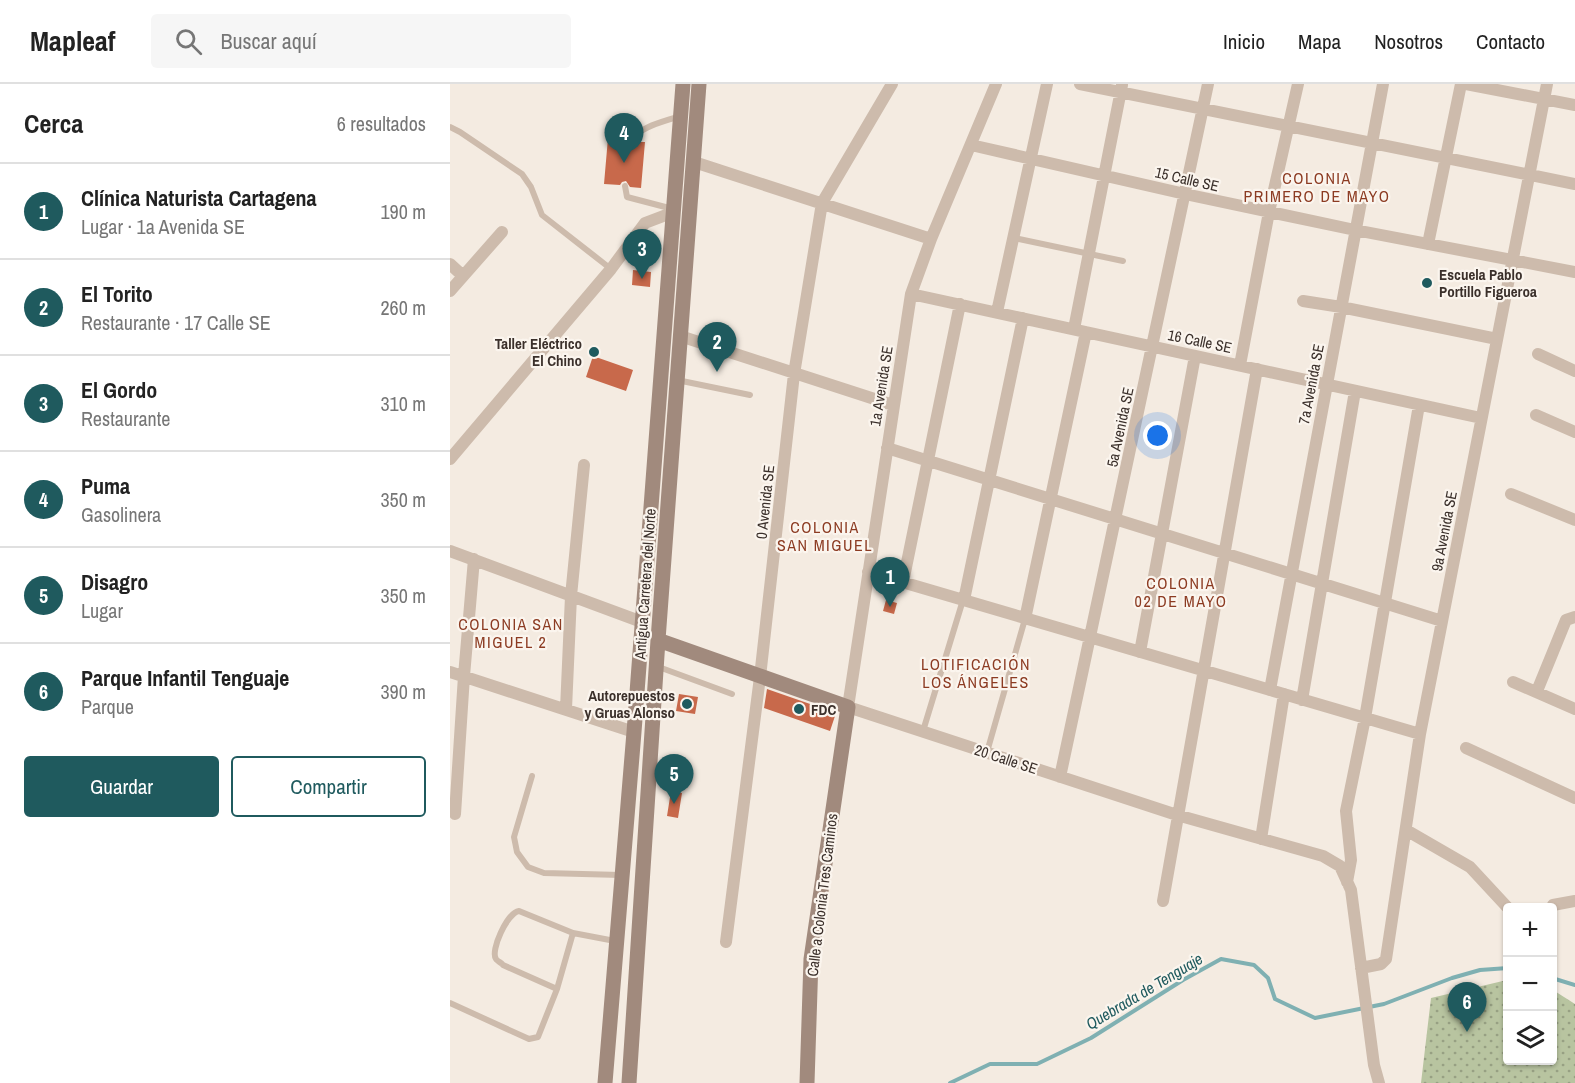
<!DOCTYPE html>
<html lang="es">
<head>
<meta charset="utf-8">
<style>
	body { margin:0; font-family:"Archivo Narrow",sans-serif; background:#f6f6f6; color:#222 }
	.controls { position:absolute; right:18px; bottom:18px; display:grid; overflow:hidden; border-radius:6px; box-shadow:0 2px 4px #0004 }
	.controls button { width:54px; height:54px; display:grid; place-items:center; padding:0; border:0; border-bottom:2px solid #e0e0e0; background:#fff; color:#222; font:30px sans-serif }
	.you { position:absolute; left:708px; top:352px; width:21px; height:21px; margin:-15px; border:4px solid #fff; border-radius:50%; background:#1a73e8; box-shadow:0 0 0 9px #1a73e833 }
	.badge { display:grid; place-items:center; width:39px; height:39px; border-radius:50%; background:#1f5a5e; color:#fff; font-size:20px; font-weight:700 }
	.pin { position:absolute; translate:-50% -50px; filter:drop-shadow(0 2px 3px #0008) }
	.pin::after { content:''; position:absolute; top:32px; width:21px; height:18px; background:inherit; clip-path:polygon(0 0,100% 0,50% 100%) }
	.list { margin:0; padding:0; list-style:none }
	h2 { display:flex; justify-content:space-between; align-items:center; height:78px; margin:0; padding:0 24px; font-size:26px }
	h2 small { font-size:20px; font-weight:400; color:#767676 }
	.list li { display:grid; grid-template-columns:39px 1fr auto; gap:18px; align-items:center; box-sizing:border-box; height:96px; padding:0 24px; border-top:2px solid #e0e0e0 }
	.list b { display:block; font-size:22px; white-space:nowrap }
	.list p { margin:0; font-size:20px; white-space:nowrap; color:#767676 }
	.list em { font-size:20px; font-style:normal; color:#767676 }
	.actions { display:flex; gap:12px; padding:18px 24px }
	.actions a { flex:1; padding:14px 0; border:2px solid #1f5a5e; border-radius:6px; text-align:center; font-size:21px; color:#1f5a5e }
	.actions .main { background:#1f5a5e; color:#fff }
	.icon { flex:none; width:33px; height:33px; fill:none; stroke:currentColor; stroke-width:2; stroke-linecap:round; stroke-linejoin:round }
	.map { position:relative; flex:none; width:1125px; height:999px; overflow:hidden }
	header { display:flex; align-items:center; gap:36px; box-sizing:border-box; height:84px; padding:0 30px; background:#fff; border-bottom:2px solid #e0e0e0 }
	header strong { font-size:28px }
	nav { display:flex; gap:33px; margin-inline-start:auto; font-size:21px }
	.search { width:420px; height:54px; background:#f6f6f6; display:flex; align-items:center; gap:15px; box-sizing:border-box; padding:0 21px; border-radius:6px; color:#767676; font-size:22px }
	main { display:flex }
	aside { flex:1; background:#fff }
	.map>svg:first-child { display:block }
</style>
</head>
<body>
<header>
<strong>Mapleaf</strong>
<div class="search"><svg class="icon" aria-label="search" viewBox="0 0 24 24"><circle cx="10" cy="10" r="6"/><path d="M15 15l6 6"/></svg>Buscar aquí</div>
<nav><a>Inicio</a><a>Mapa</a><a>Nosotros</a><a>Contacto</a></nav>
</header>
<main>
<aside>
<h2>Cerca<small>6 resultados</small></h2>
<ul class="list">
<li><span class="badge">1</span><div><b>Clínica Naturista Cartagena</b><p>Lugar · 1a Avenida SE</p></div><em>190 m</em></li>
<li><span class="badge">2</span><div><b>El Torito</b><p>Restaurante · 17 Calle SE</p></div><em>260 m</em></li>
<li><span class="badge">3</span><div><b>El Gordo</b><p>Restaurante</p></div><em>310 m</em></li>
<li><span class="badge">4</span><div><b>Puma</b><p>Gasolinera</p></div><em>350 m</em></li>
<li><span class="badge">5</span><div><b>Disagro</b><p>Lugar</p></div><em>350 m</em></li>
<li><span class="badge">6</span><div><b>Parque Infantil Tenguaje</b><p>Parque</p></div><em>390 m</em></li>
</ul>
<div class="actions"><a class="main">Guardar</a><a>Compartir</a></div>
</aside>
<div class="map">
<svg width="1125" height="999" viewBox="0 0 1125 999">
	<defs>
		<pattern id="grass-dots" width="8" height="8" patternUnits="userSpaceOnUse" patternTransform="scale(1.5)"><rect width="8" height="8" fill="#b8c4a0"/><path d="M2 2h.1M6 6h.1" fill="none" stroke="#97a083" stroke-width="1.8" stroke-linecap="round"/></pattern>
	</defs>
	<rect width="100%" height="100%" fill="#f4ebe1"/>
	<path fill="url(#grass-dots)" d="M1057 896 1058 976H1102L1103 906 1125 920V999H971L981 914Z"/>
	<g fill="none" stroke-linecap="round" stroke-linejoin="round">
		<path stroke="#7fb0b2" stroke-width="4" d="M1102 894 1125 901
			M500 999 540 980H587L641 954 733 896 771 875 804 881 818 894 825 915 865 934 934 920 1002 894 1030 886 1058 884"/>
	</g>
	<path fill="#c8694b" d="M158 54 175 56 176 60 180 62 187 58H195L191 104 180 103 176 97 172 98 170 101 154 100Z
		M183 186 201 188 200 203 182 201Z
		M143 272 183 286 176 307 136 293Z
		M436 516 447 519 444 530 433 527Z
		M317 605 386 629 380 647 314 624Z
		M229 610 248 613 245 630 226 627Z
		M221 707 232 709 228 734 217 732Z"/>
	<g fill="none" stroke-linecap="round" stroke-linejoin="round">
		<path stroke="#cdbbac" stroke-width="6" d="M0 43 10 48 72 90 81 103 92 131 161 185
			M180 57C191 42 213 38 230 32
			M175 102 177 113 223 125
			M564 154 673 177
			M227 296 300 311
			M206 582 282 610
			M473 647 513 516
			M537 668 575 535
			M82 692 64 753 67 768 78 783 94 789 171 791
			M107 905 53 881C53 880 46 876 46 875 40 867 57 829 69 827L123 849
			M0 919 79 955 88 953 107 905 123 849 165 857"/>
		<path stroke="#cdbbac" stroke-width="12" d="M546 0 481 155 461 210 398 623 727 731 873 772 890 782 901 806 924 981 929 999
			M630 0 1125 100
			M1016 0 1125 21
			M521 61 735 110 905 146 1125 188
			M244 78 481 155
			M978 160 1011 0
			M0 180 13 192
			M0 207 52 148
			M461 210 1031 334
			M853 217 891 223 1047 255
			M547 228 597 0
			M624 245 672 1
			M230 252 443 321
			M1088 270 1125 287
			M790 281 819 128 848 0
			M1086 331 1125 348
			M437 364 992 537
			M0 375 161 185 195 139 224 128
			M1061 410 1125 436
			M0 467 192 538
			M418 488 970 650
			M453 498 510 220
			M514 516 573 234
			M575 535 636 248
			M690 568 745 272
			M0 588 184 648
			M1063 598 1125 625
			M820 606 933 0
			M1087 607 1116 536 1125 533
			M852 616 905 307
			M116 625 121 512 134 381
			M1016 664 1125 714
			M610 693 758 0
			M5 730 14 592 24 475
			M956 746 1020 783 1058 824
			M811 755 834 610
			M897 798 901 776 896 727 915 634 969 321
			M713 817 807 285
			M1103 821 1125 817
			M276 858 310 593 344 290 372 119 442 0
			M911 884 931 880 936 875 970 650 1097 0"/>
		<path stroke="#a18a7d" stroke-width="15" d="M208 556 398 623 361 875 357 999
			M155 999 184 648 233 0
			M179 999 208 556 249 0"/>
	</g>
	<g fill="#1f5a5e" stroke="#fbf5ee" stroke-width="2">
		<circle cx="977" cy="199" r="6"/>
		<circle cx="144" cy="268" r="6"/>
		<circle cx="237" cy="620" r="6"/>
		<circle cx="349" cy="625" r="6"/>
	</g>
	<g text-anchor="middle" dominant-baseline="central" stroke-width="4.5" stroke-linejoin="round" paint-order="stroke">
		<g font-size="15" fill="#3b302b" stroke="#fbf5ee">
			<text transform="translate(737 95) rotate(13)">15 Calle SE</text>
			<text transform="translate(750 257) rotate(12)">16 Calle SE</text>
			<text transform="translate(861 300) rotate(-79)">7a Avenida SE</text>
			<text transform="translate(431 302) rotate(-81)">1a Avenida SE</text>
			<text transform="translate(670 343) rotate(-78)">5a Avenida SE</text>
			<text transform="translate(315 418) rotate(-84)">0 Avenida SE</text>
			<text transform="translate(994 447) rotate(-79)">9a Avenida SE</text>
			<text transform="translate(195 500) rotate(-86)">Antigua Carretera del Norte</text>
			<text transform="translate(556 675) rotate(18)">20 Calle SE</text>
			<text transform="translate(372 811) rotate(-83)">Calle a Colonia Tres Caminos</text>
		</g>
		<g font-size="15" font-weight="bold" fill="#3b302b" stroke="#fbf5ee" text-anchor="start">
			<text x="989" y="190">Escuela Pablo<tspan x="989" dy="17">Portillo Figueroa</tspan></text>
			<text x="132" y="259" text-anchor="end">Taller Eléctrico<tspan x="132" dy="17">El Chino</tspan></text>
			<text x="225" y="611" text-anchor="end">Autorepuestos<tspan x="225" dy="17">y Gruas Alonso</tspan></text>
			<text x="361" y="625">FDC</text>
		</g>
		<g font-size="16" letter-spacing="1.5" fill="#8c3b22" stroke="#fbf5ee">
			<text x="867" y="94">COLONIA<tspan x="867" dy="18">PRIMERO DE MAYO</tspan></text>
			<text x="375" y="443">COLONIA<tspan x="375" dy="18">SAN MIGUEL</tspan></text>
			<text x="731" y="499">COLONIA<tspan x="731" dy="18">02 DE MAYO</tspan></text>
			<text x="61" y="540">COLONIA SAN<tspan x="61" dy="18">MIGUEL 2</tspan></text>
			<text x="526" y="580">LOTIFICACIÓN<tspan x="526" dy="18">LOS ÁNGELES</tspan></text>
		</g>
		<g font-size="16" font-style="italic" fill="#1f5a5e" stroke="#fbf5ee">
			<text transform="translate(694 907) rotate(-31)">Quebrada de Tenguaje</text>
		</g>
	</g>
</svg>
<div class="controls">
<button>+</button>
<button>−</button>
<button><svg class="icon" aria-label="layers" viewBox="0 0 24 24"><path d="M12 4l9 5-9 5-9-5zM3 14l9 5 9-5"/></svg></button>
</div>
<div class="you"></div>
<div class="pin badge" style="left:440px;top:523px">1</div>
<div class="pin badge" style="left:267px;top:288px">2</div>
<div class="pin badge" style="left:192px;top:195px">3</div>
<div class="pin badge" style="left:174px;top:79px">4</div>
<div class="pin badge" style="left:224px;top:720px">5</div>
<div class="pin badge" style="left:1017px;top:948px">6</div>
</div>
</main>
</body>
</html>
